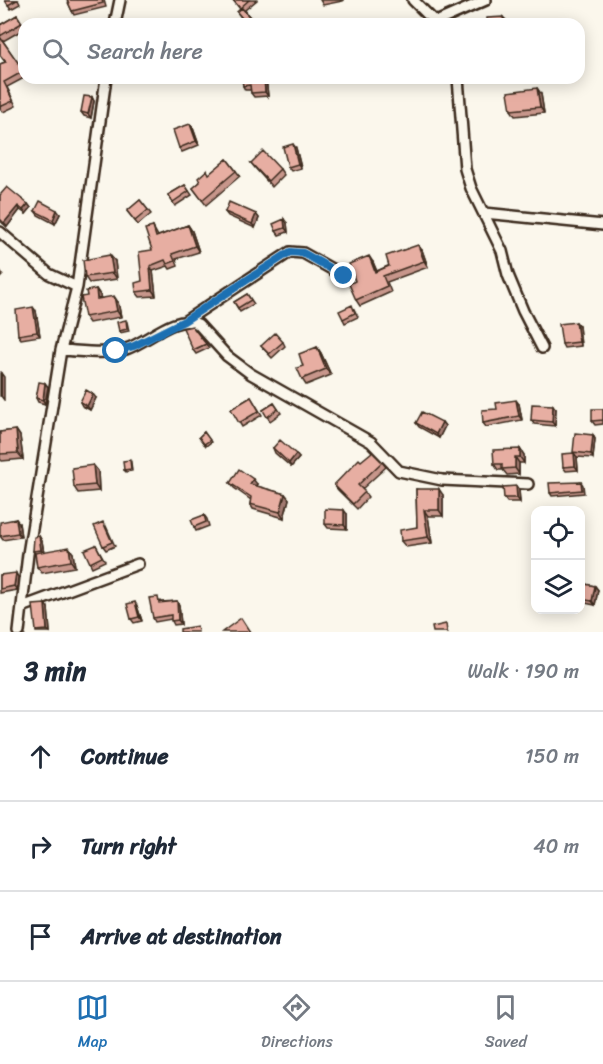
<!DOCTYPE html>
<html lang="en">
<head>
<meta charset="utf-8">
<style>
	body { margin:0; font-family:Sriracha,sans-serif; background:#f6f6f7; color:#1f2937 }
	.controls { position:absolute; right:18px; bottom:18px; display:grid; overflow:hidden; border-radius:12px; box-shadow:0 3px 15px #0003 }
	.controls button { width:54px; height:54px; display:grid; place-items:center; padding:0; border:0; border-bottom:2px solid #e0e1e3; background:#fff; color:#1f2937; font:30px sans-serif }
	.stop { position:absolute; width:18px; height:18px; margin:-14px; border:4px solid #1f6fb2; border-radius:50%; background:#fff }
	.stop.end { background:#1f6fb2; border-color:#fff; box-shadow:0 2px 6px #0008 }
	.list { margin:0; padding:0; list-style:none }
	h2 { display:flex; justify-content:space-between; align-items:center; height:78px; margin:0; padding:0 24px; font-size:26px }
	h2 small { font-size:20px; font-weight:400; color:#747a83 }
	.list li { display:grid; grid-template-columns:39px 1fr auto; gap:18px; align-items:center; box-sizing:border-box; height:90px; padding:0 24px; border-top:2px solid #e0e1e3 }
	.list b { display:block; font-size:22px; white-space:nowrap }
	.list em { font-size:20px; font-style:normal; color:#747a83 }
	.icon { flex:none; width:33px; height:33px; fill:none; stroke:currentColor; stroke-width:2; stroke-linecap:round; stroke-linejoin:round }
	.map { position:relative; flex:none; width:603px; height:632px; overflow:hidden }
	.search { position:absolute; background:#fff; box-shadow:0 3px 15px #0003; left:18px; right:18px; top:18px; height:66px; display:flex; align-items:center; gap:15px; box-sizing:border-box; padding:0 21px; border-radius:18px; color:#747a83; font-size:22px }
	.sheet { height:348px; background:#fff }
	nav { display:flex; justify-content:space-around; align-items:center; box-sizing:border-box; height:84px; border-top:2px solid #e0e1e3; background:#fff; font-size:16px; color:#747a83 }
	nav a { display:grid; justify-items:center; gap:3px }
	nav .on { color:#1f6fb2 }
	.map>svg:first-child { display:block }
</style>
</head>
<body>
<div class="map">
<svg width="603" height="632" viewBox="0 0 603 632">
	<rect width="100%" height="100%" fill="#fbf7ec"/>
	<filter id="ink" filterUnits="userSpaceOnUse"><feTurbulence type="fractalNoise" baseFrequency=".0167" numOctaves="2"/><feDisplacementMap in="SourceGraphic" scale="12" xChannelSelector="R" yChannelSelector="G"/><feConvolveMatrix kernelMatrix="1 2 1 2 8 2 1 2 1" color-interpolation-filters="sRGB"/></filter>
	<g filter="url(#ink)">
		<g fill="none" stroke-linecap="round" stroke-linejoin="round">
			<g stroke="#3b2a1e" stroke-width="14">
				<path id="minor" d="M413 0 437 24
					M436 22 486 0
					M115 24 120 0
					M458 78 465 169 471 188 502 251 508 275 523 311 542 348
					M484 213 603 225
					M0 232 49 274 77 287
					M185 321 290 252 303 253 344 276
					M61 350C81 351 107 355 126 349 148 342 175 313 198 324L227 356 251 374 371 442 399 471 442 480 528 484
					M22 607 138 564
					M19 632 28 554 61 350 77 287 106 78"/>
			</g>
			<use href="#minor" stroke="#fbf7ec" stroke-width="9"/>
		</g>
		<path fill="#c7968b" stroke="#3b2a1e" stroke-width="1.5" d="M5 0H18L20 4 11 9Z
			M67 0H104L106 7 74 15 72 11Z
			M233 0H257L245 10 254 23 253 24H246L237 12 240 9Z
			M320 0H343V1L323 5Z
			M17 15 24 26V29L3 41 24 72V78L7 87 16 106 3 112 0 108V64L5 62 0 55V25Z
			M242 78H266L268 96 254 97 251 93V90H245L243 86Z
			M537 88 541 94 544 113 515 116 511 110Z
			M92 97 94 101 91 118 84 116 81 112Z
			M190 124 193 128 199 145 182 152 179 148Z
			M296 148 301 168 291 171 288 167Z
			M227 159 240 176 206 205 193 188Z
			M251 163 280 169 284 175 272 187 255 168Z
			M185 185 192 195 175 206 168 195Z
			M0 195 28 204 31 208 26 214 20 210 7 227 0 221Z
			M140 200 151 214 138 225 127 211Z
			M35 211 60 214 55 224 38 215Z
			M225 212 256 214 259 218 255 228 228 216Z
			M287 223 288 232 279 235 276 231Z
			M188 225 192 231 199 252 176 259 178 266 170 269 168 266 153 271 156 296 140 297 136 292 142 281 152 250 153 227 158 236Z
			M422 250 428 267 387 282 391 292 360 306 356 300 355 281 373 262 377 271Z
			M115 261 117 279 89 283 85 277Z
			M0 270 3 275 0 278Z
			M96 289 100 295V298L118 302 121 317 89 323 85 317 87 296Z
			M247 294 254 304 240 312 234 302Z
			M354 309 358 317 345 323 343 319Z
			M36 311 40 336 21 339 18 335Z
			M127 322 129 331 120 333 119 331Z
			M576 322 579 326 581 346 564 348 562 344Z
			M283 342 285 346 272 358 261 346Z
			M206 344 209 348 196 354 193 350Z
			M317 347 321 353 331 375 306 385 302 379 303 366Z
			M45 383 48 387 45 404 38 402 36 398Z
			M251 397 262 415 242 427 231 409Z
			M96 398 90 410 82 406 80 402Z
			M274 403 281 413 270 421 263 410Z
			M519 404 522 420 486 427 483 423 497 409Z
			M556 409 555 426 534 424 531 420Z
			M603 409V424L595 425 592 421Z
			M442 422 445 426 439 438 419 427 416 423Z
			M16 430 20 436 23 459 2 461 0 459V432Z
			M204 432 211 442 206 446 199 437Z
			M593 435 595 439 593 458 577 457 578 470 566 471 563 467 574 453Z
			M273 448 299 458 291 467 275 453Z
			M520 449 524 455V463H519V474L507 475 503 470H498L494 464Z
			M361 461 382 462 386 467 362 489 368 497 357 509 338 490 334 485Z
			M131 462 132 471 126 472 124 470Z
			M93 465 98 471 99 491 78 493 74 487Z
			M581 482 583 485 584 493 552 496 550 493Z
			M230 483 257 484 256 486 285 494 289 499 284 518 253 509 250 504 251 500 234 488Z
			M516 486 519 490 520 502H507L504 498Z
			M416 489 443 495V516H428L432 543 406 547 401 541 417 527Z
			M347 514V529L328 528 325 524Z
			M204 515 207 519 209 526 196 531 194 527Z
			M16 519 19 523 21 537 3 540 0 536Z
			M106 526 115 546 106 550 103 546Z
			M39 536 42 541 44 552 73 553 75 567 42 573 37 567 35 553 33 551Z
			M96 545 105 561 92 567 90 563Z
			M0 575 18 577 17 590 0 593Z
			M580 583 595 586 598 590 595 605 580 602Z
			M160 601 161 602 177 601 179 605 181 624 174 625 171 619 155 622 153 618Z
			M137 606 142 621 134 623 131 619Z
			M48 608 50 632H36V631Z"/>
		<path fill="#a27a71" stroke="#3b2a1e" stroke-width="1.5" d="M503 17 508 22V24H504Z
			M264 78H266L268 96 265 92Z
			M537 88 541 94 544 113 540 107Z
			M92 97 94 101 91 118 88 114Z
			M190 124 193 128 199 145 196 141Z
			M293 144 296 148 301 168 298 164Z
			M28 204 31 208 26 214 23 210Z
			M18 206 20 210 7 227 4 223Z
			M57 210 60 214 55 224 53 220Z
			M256 214 259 218 255 228 252 224Z
			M284 219 287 223 288 232 285 228Z
			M188 225 192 231 199 252 195 246Z
			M418 245 422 250 428 267 424 261Z
			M110 255 115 261 117 279 113 273Z
			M369 256 373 262 379 278 375 272Z
			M150 266 153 271 156 296 152 290Z
			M96 289 100 295 102 305 97 299Z
			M114 296 118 302 121 317 117 311Z
			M33 307 36 311 40 336 37 332Z
			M576 322 579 326 581 346 579 342Z
			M317 347 321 353 331 375 326 369Z
			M1 373 4 377V400L1 396Z
			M45 383 48 387 45 404 43 400Z
			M93 394 96 398 90 410 87 406Z
			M516 400 519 404 522 420 519 416Z
			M553 405 556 409 555 426 552 422Z
			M442 422 445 426 439 438 436 434Z
			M16 430 20 436 23 459 18 453Z
			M593 435 595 439 593 458 591 454Z
			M520 449 524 455V463L520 457Z
			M574 453 577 457 578 470 575 466Z
			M296 454 299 458 291 467 289 463Z
			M515 457 519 463V474L515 468Z
			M93 465 98 471 99 491 95 485Z
			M253 479 257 484 254 489 250 484Z
			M516 486 519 490 520 502 517 498Z
			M439 489 443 495V516L439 510Z
			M285 494 289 499 284 518 280 512Z
			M344 510 347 514V529L344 525Z
			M424 510 428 516 432 543 428 537Z
			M16 519 19 523 21 537 18 533Z
			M39 536 42 541 44 554 41 550Z
			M69 547 73 553 75 567 71 561Z
			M16 573 18 577 17 590 14 586Z
			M595 586 598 590 595 605 592 601Z
			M177 601 179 605 181 624 178 620Z
			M135 602 137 606 142 621 139 617Z
			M45 604 48 608 50 632 47 630Z"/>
		<path fill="#e7aea2" stroke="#3b2a1e" stroke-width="1.5" d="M5 0H17L8 5Z
			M67 0H102L103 3 72 11Z
			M233 0H249L240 8Z
			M242 8 251 19 246 23 237 12Z
			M17 15 22 23 0 36V25Z
			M503 17 504 24H487V18Z
			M0 37 24 71 4 82 13 101 0 107V64L6 62 0 55Z
			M242 78H264L265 92 251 93 250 85 243 86Z
			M537 88 540 107 511 110 508 92Z
			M84 96 92 97 88 114 81 112Z
			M190 124 196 141 179 148 173 130Z
			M293 144 298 164 288 167 283 147Z
			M263 151 280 169 268 181 251 163Z
			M227 159 236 171 202 200 193 188 200 182 198 178 207 170 209 174Z
			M185 185 189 191 173 202 168 195Z
			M7 187 28 204 23 210 18 206 4 223 0 219V195Z
			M140 200 148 210 135 221 127 211Z
			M40 201 57 210 53 220 35 211Z
			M229 202 256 214 252 224 225 212Z
			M284 219 285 228 276 231 273 224Z
			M188 225 195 246 172 254 175 261 167 264 165 260 150 266 152 290 136 292 135 283 142 281 139 252 152 250 145 229 153 227 156 237Z
			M418 245 424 261 383 276 387 286 356 300 349 284 355 281 349 264 369 256 375 272 389 266 386 256Z
			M110 255 113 273 85 277 83 260Z
			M96 289 97 299 114 296 117 311 85 317 81 297 87 296 86 291Z
			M247 294 251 300 238 308 234 302Z
			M352 305 355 313 343 319 339 311Z
			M33 307 37 332 18 335 16 310Z
			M126 320 127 329 119 331 117 322Z
			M576 322 579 342 562 344 559 324Z
			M192 326 206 344 193 350 183 328Z
			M275 333 283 342 269 354 261 346Z
			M317 347 326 369 302 379 297 368 303 366 299 354Z
			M0 373H1V396H0Z
			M39 382 45 383 43 400 36 398Z
			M86 390 93 394 87 406 80 402Z
			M251 397 259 411 239 423 231 409Z
			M516 400 519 416 483 423 482 410 497 409 496 403Z
			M274 403 278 409 267 417 263 410Z
			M532 404 553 405 552 422 531 420Z
			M592 409H603V420L592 421Z
			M422 412 442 422 436 434 416 423Z
			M16 430 18 453 0 454V432Z
			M204 432 210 440 204 444 199 437Z
			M575 433 593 435 591 454 573 452Z
			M280 440 296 454 289 463 273 448Z
			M520 449V457H515V468L502 469V464H494L493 450Z
			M372 452 382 462 358 485 365 492 353 504 334 485 359 459 361 461Z
			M574 453 575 466 563 467 562 454Z
			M130 460 131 469 124 470 123 461Z
			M93 465 95 485 74 487 72 468Z
			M239 469 253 479 250 484 285 494 280 512 250 504 251 497 230 483Z
			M581 482 582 490 550 493 549 483Z
			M516 486 517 498H504L503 487Z
			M416 489H439V510H424L428 537 401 541 400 530 417 527Z
			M325 509 344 510V525L325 524Z
			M204 515 206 522 194 527 191 520Z
			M16 519 18 533 0 536V522Z
			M103 522 112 542 103 546 94 526Z
			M39 536 41 550 33 551 34 537Z
			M96 545 102 557 90 563 84 550Z
			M69 547 71 561 37 567 35 553Z
			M16 573 14 586 0 589V575Z
			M580 583 595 586 592 601 580 599Z
			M158 597 159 603 177 601 178 620 171 621V615L153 618 149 598Z
			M135 602 139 617 131 619 127 604Z
			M45 604 47 630 36 631 33 605Z
			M241 618 250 632H222Z
			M446 624 447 632H433L432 627Z
			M197 626 198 632H180V629Z"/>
	</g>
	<g fill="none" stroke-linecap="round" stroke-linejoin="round" filter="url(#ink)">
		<path stroke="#1f6fb2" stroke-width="8" d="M116 351 134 346 184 321 290 252 303 253 344 276"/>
	</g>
</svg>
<div class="controls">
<button><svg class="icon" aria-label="locate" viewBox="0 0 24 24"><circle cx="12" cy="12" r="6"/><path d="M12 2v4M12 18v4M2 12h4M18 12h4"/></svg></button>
<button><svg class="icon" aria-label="layers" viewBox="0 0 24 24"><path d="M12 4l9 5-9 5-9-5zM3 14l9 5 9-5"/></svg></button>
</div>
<div class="stop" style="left:116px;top:351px"></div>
<div class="stop end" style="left:344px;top:276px"></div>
<div class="search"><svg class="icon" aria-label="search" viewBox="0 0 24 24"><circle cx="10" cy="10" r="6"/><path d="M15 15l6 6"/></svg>Search here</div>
</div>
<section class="sheet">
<h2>3 min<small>Walk · 190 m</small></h2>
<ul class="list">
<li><svg class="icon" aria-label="ahead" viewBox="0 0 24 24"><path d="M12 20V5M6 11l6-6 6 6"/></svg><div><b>Continue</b></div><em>150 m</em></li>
<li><svg class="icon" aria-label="right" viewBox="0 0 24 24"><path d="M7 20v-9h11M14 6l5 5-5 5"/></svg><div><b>Turn right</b></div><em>40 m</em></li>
<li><svg class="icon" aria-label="arrive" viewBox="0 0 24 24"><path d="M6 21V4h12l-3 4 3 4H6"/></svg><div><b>Arrive at destination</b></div></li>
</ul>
</section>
<nav>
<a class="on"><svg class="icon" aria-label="map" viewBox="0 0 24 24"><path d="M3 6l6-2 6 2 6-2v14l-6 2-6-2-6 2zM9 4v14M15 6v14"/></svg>Map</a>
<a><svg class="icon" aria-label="directions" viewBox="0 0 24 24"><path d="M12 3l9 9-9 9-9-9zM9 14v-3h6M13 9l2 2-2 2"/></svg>Directions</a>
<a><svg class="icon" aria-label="saved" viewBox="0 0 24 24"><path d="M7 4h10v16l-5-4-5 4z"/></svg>Saved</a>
</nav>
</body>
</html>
